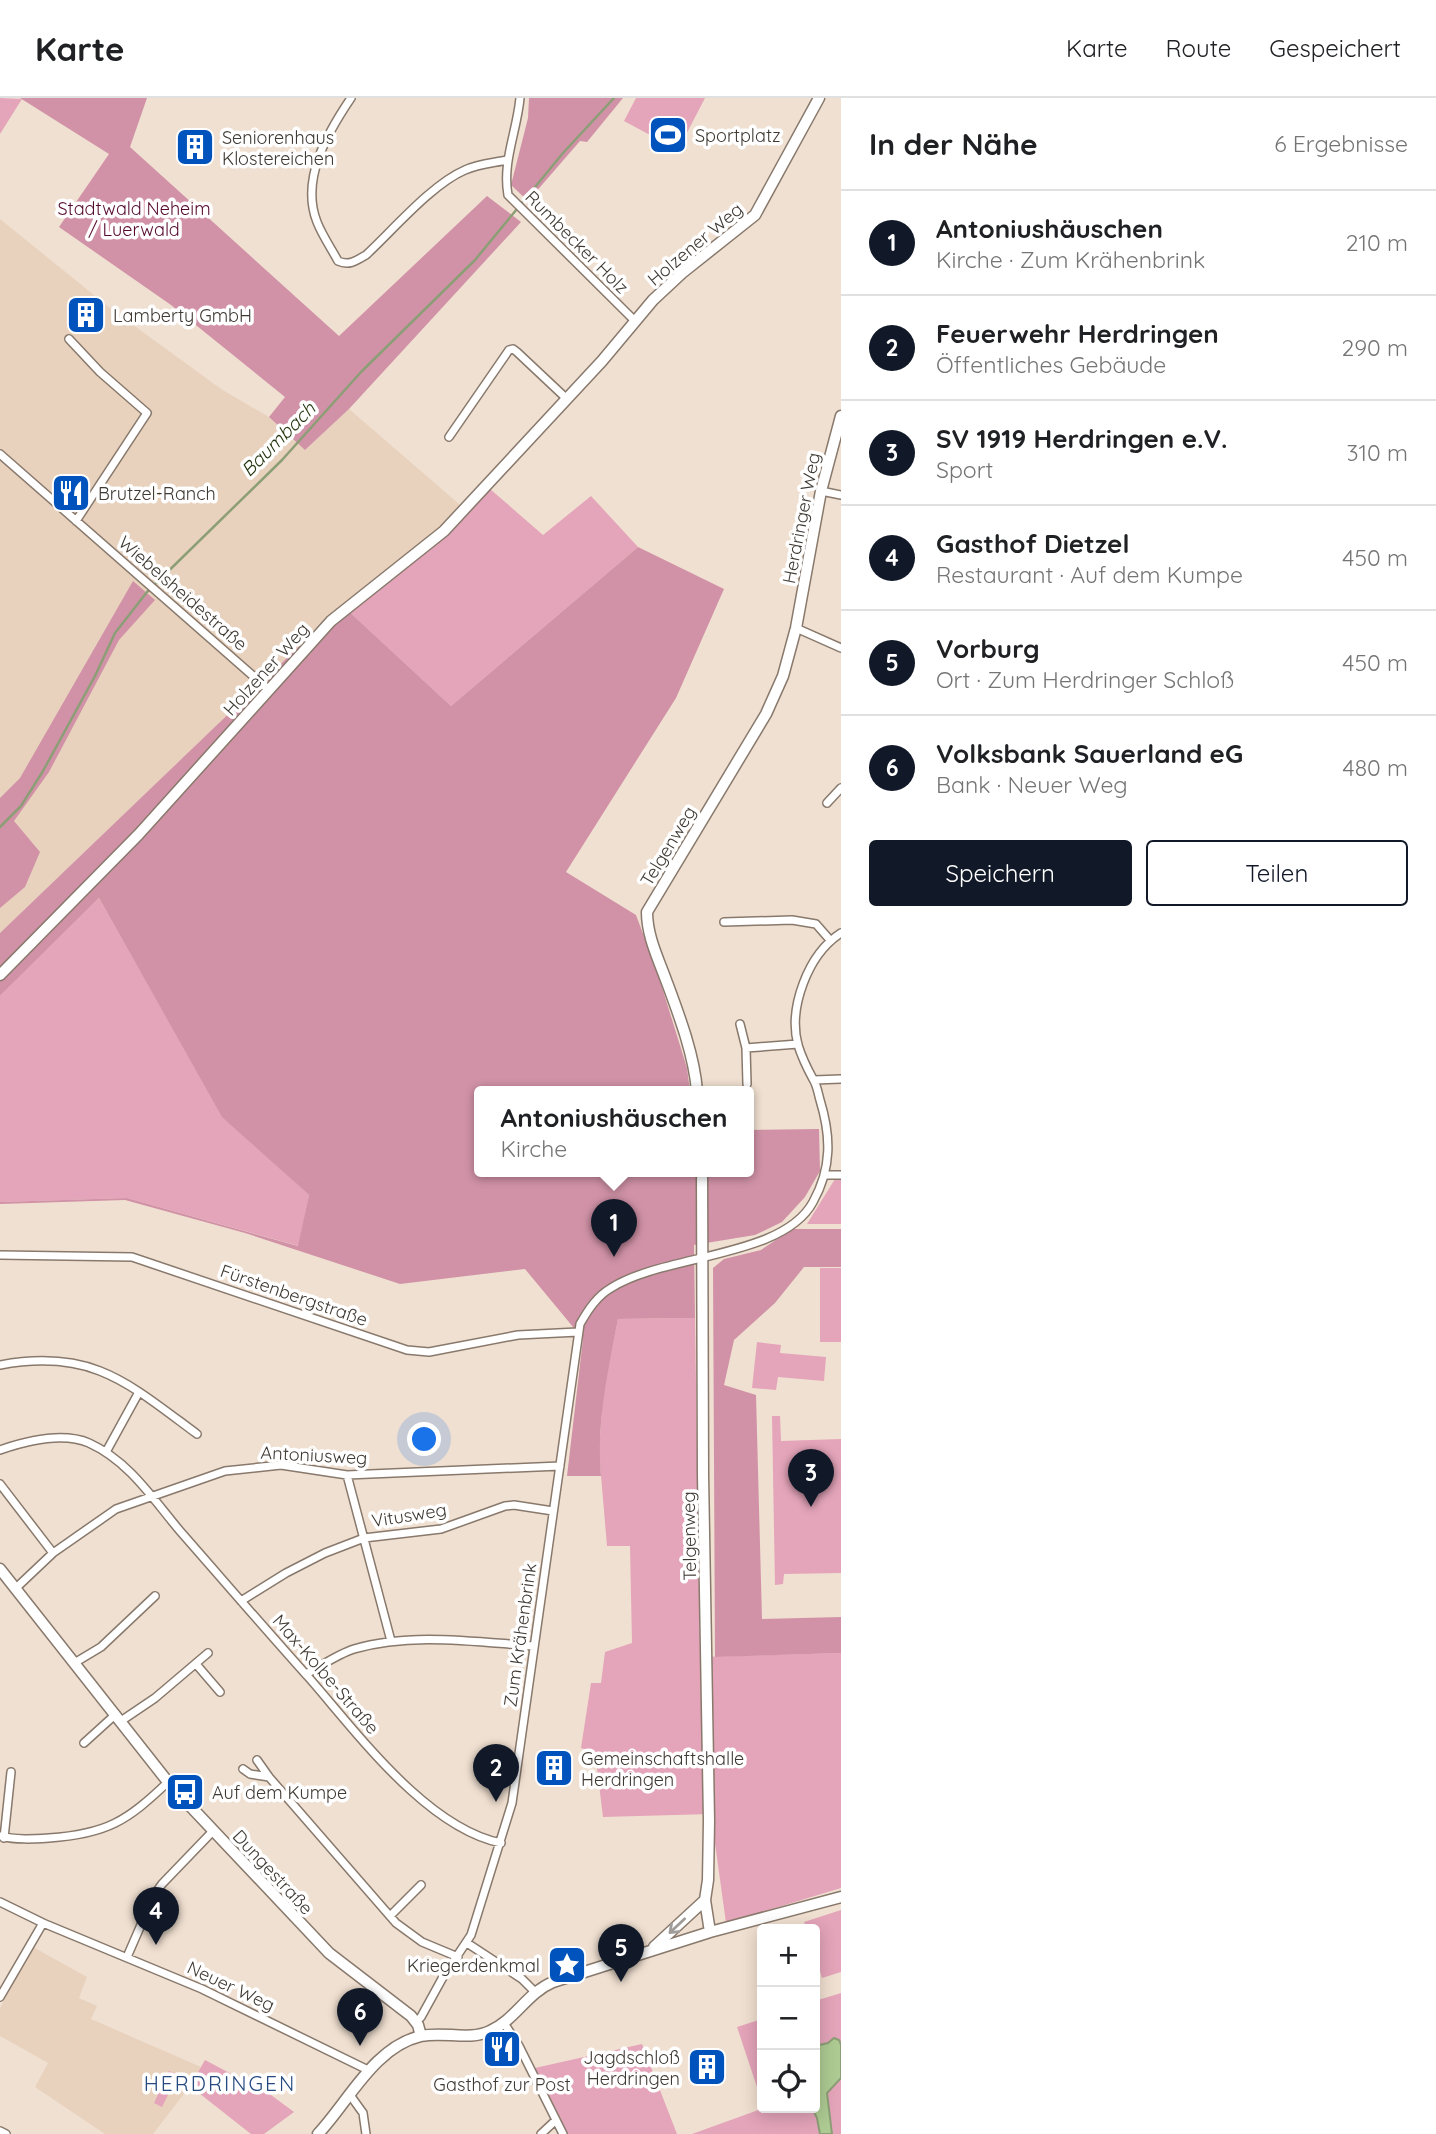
<!DOCTYPE html>
<html lang="de">
<head>
<meta charset="utf-8">
<style>
	body { margin:0; font-family:Quicksand,sans-serif; background:#f2f2f2; color:#202124 }
	.controls { position:absolute; right:21px; bottom:21px; display:grid; overflow:hidden; border-radius:7px; box-shadow:0 4px 18px #0003 }
	.controls button { width:63px; height:63px; display:grid; place-items:center; padding:0; border:0; border-bottom:2px solid #e0e0e0; background:#fff; color:#202124; font:35px sans-serif }
	.you { position:absolute; left:425px; top:1342px; width:24px; height:24px; margin:-18px; border:5px solid #fff; border-radius:50%; background:#1a73e8; box-shadow:0 0 0 10px #1a73e833 }
	.badge { display:grid; place-items:center; width:46px; height:46px; border-radius:50%; background:#111827; color:#fff; font-size:23px; font-weight:700 }
	.pin { position:absolute; translate:-50% -58px; filter:drop-shadow(0 2px 4px #0008) }
	.pin::after { content:''; position:absolute; top:37px; width:24px; height:21px; background:inherit; clip-path:polygon(0 0,100% 0,50% 100%) }
	.popup { position:absolute; left:474px; top:988px; width:280px; height:91px; box-sizing:border-box; display:grid; place-content:center; border-radius:7px; background:#fff; filter:drop-shadow(0 2px 5px #0005); font-size:23px; white-space:nowrap; color:#757577 }
	.popup b { font-size:26px; color:#202124 }
	.popup::after { content:''; position:absolute; left:50%; top:100%; margin-left:-14px; border:14px solid transparent; border-top-color:#fff }
	.list { margin:0; padding:0; list-style:none }
	h2 { display:flex; justify-content:space-between; align-items:center; height:91px; margin:0; padding:0 28px; font-size:30px }
	h2 small { font-size:23px; font-weight:400; color:#757577 }
	.list li { display:grid; grid-template-columns:46px 1fr auto; gap:21px; align-items:center; box-sizing:border-box; height:105px; padding:0 28px; border-top:2px solid #e0e0e0 }
	.list b { display:block; font-size:26px; white-space:nowrap }
	.list p { margin:0; font-size:23px; white-space:nowrap; color:#757577 }
	.list em { font-size:23px; font-style:normal; color:#757577 }
	.actions { display:flex; gap:14px; padding:21px 28px }
	.actions a { flex:1; padding:16px 0; border:2px solid #111827; border-radius:7px; text-align:center; font-size:24px; color:#111827 }
	.actions .main { background:#111827; color:#fff }
	.icon { flex:none; width:38px; height:38px; fill:none; stroke:currentColor; stroke-width:2; stroke-linecap:round; stroke-linejoin:round }
	.map { position:relative; flex:none; width:841px; height:2036px; overflow:hidden }
	header { display:flex; align-items:center; gap:42px; box-sizing:border-box; height:98px; padding:0 35px; background:#fff; border-bottom:2px solid #e0e0e0 }
	header strong { font-size:33px }
	nav { display:flex; gap:38px; margin-inline-start:auto; font-size:24px }
	main { display:flex }
	aside { flex:1; background:#fff }
	.map>svg:first-child { display:block }
</style>
</head>
<body>
<header>
<strong>Karte</strong>
<nav><a>Karte</a><a>Route</a><a>Gespeichert</a></nav>
</header>
<main>
<div class="map">
<svg width="841" height="2036" viewBox="0 0 841 2036">
	<rect width="100%" height="100%" fill="#f0e0d1"/>
	<path fill="#e8d2be" d="M0 121 110 210 221 291 269 319 305 352 349 311 466 412 342 507 0 835Z
		M33 1849 87 1879 79 1900 97 1908 91 1921 201 1969 190 1988 153 2036H105L35 1989 48 1965 0 1938V1910Z"/>
	<path fill="#e4a4b9" d="M0 0 22 1 0 36Z
		M636 0H705L678 52 624 23Z
		M490 391 543 437 591 398 638 449 451 608 342 507 466 412Z
		M99 800 222 1018 309 1097 299 1148 127 1100 0 1104V898Z
		M835 1081H841V1126H807Z
		M820 1170H841V1244H820Z
		M695 1220 700 1559 841 1555V1790L726 1825 711 1716 603 1719 595 1654 581 1650 591 1585H601L605 1554 632 1545 630 1448H607L599 1354 603 1294 618 1221Z
		M757 1244 781 1247 780 1255 826 1259 824 1283 778 1279 776 1292 752 1290Z
		M772 1318H780L781 1343 841 1341V1475L784 1476 783 1486 775 1487Z
		M841 1812V1874L822 1880 815 1856V1831H807L804 1824Z
		M841 1895V2036H692L764 2010H815V1903Z
		M762 1921V2004L737 1929Z
		M642 1946 677 2036H568L535 1970Z
		M205 1962 271 1997 294 2014 264 2036H251L190 1988Z
		M169 1973 178 1977 162 2009 154 2005Z"/>
	<path fill="#d192a7" d="M20 0H147L130 49 339 238 487 98 521 124 349 311 305 352 269 319 285 299 171 207 59 129 109 56Z
		M529 0H623L587 44 580 43 528 103 511 87 528 20Z
		M638 449 724 491 676 600 566 774 636 817 657 873 687 970 690 993H479V1073H749V1032L819 1031 820 1073 805 1099 782 1124 755 1137 694 1147 695 1220 618 1221C608 1273 596 1325 601 1378H567L583 1241 525 1171 400 1186 245 1135 125 1102 0 1106V1104L127 1100 298 1148 309 1097 222 1019 99 800 0 898V835L342 507 451 608Z
		M133 483 155 502 119 542 49 674 14 723 40 754 25 789 0 810V700L20 680Z
		M792 1131H841V1169H804L775 1205 734 1242 724 1287 756 1297 762 1521 841 1519V1555L715 1559 713 1170 724 1161 761 1152Z"/>
	<path fill="#adca92" stroke="#8c9e76" stroke-width="2" d="M834 1940 839 1942 841 1947V1980L827 1995 832 2036H820L817 2020 812 2010H815V1948L828 1945Z"/>
	<g fill="none" stroke-linecap="round" stroke-linejoin="round">
		<path stroke="#8c9e76" stroke-width="2.5" d="M0 729 21 708 43 673 95 578 115 535 147 494 282 362 361 274 475 162 563 55 614 0"/>
		<g stroke="#88796c" stroke-width="10">
			<path id="street" d="M351 0C328 34 300 81 317 124 322 137 331 150 338 163 349 168 356 163 366 157 393 132 432 86 465 72 478 66 493 65 507 62
				M520 0C517 33 502 64 508 97L635 223
				M69 241 100 274 147 315 76 423
				M449 339 509 252 513 251 517 254 567 301
				M0 356 268 591
				M821 393 841 397
				M796 530 841 550
				M827 705 841 690
				M724 824 792 822 816 826 830 842
				M740 926 746 950 747 986
				M746 950 798 946
				M814 982 841 981
				M826 1077H841
				M0 1157 132 1159 407 1252 429 1254 518 1237 578 1234
				M0 1267C92 1250 128 1285 197 1336
				M0 1352C26 1343 63 1334 89 1345 129 1363 153 1401 180 1433 223 1482 266 1532 310 1581 358 1636 427 1730 501 1745
				M106 1354 139 1294
				M347 1377 391 1543
				M0 1386 53 1455
				M16 1490 53 1455 116 1411 225 1373 281 1367 347 1377 560 1368
				M241 1503 286 1475 325 1455 364 1440 441 1431 505 1408 514 1407 553 1413
				M76 1564 101 1549 155 1498
				M196 1566 220 1594
				M306 1576C321 1568 338 1556 354 1551 411 1534 476 1544 534 1548
				M121 1623 155 1600 208 1555
				M84 1645 116 1616
				M257 1662 269 1679 396 1825 422 1844 458 1859
				M243 1671 250 1676 269 1679
				M0 1738C16 1742 33 1741 49 1740 107 1736 127 1723 168 1684
				M4 1740 11 1674
				M0 1804 43 1825 202 1891 370 1973
				M390 1818 421 1787
				M467 1845 522 1881 535 1894
				M127 1859 154 1797 162 1786 213 1733
				M0 1899 43 1825
				M416 1924 421 1919 443 1879 471 1837 512 1705 580 1226C588 1212 597 1198 611 1190 664 1156 783 1160 813 1104 832 1070 831 1038 820 1002 818 995 817 987 813 981 807 970 802 960 798 947 788 910 808 856 841 835
				M504 1925 519 1948 563 2036
				M350 1997 363 2015 366 2036
				M0 2033 6 2036
				M541 2036 556 2022"/>
		</g>
		<g stroke="#88796c" stroke-width="13">
			<path id="secondary" d="M0 877 139 736 331 523 444 433 602 263 653 202 682 175 755 117 819 0
				M697 993C694 956 679 917 666 882 658 860 647 838 647 814L766 616 783 578 796 530 821 393 841 318
				M702 1073 703 1377 709 1723 708 1782 705 1802 710 1834
				M0 1471 168 1684 193 1711 329 1855 411 1918 418 1927 421 1938
				M654 1849 705 1802
				M318 2036C349 2003 374 1949 421 1938 444 1933 469 1943 490 1933 515 1922 527 1895 553 1884L710 1834 841 1799"/>
		</g>
		<use href="#street" stroke="#fff" stroke-width="7"/>
		<use href="#secondary" stroke="#fff" stroke-width="10"/>
	</g>
	<defs><path id="oneway-shaft" d="M-6 0H5M1.5-3L5.5 0L1.5 3" fill="none" stroke-width="1.6" stroke-linecap="round" stroke-linejoin="round" transform="scale(1.75)"/></defs>
	<use stroke="#9f9c99" href="#oneway-shaft" transform="translate(677 1828) rotate(137)"/>
	<defs>
		<g id="stadium-square" transform="scale(2.0125)"><rect x="-9" y="-9" width="18" height="18" rx="4" fill="#0053bc" stroke="#fff"/><path d="M0-5a6.5 5 0 1 0 0 10a6.5 5 0 1 0 0-10ZM-3.5-1.8h7v3.6h-7Z" fill="#fff"/></g>
		<g id="building-square" transform="scale(2.0125)"><rect x="-9" y="-9" width="18" height="18" rx="4" fill="#0053bc" stroke="#fff"/><path d="M-4-6H4V6H1V3H-1V6H-4ZM-2.5-4.3h1.7v1.8h-1.7ZM.8-4.3h1.7v1.8H.8ZM-2.5-1h1.7V.8h-1.7ZM.8-1h1.7V.8H.8Z" fill="#fff"/></g>
		<g id="restaurant-square" transform="scale(2.0125)"><rect x="-9" y="-9" width="18" height="18" rx="4" fill="#0053bc" stroke="#fff"/><path d="M-5-6h1v4h1v-4h1v4h1v-4h1v5L-1.5 .5V6h-2V.5L-5-1ZM5-6V6H3V1.5H1.5Q1.5-4 5-6Z" fill="#fff"/></g>
		<g id="bus-square" transform="scale(2.0125)"><rect x="-9" y="-9" width="18" height="18" rx="4" fill="#0053bc" stroke="#fff"/><path d="M-5-6H5V4H4V6H2V4H-2V6H-4V4H-5ZM-3.5-4V0h7V-4ZM-3.5 1.2v1.5H-2V1.2ZM2 1.2v1.5H3.5V1.2Z" fill="#fff"/></g>
		<g id="sight-square" transform="scale(2.0125)"><rect x="-9" y="-9" width="18" height="18" rx="4" fill="#0053bc" stroke="#fff"/><path d="M0-6L1.8-2.2L6-1.7L2.9 1.2L3.7 5.4L0 3.3L-3.7 5.4L-2.9 1.2L-6-1.7L-1.8-2.2Z" fill="#fff"/></g>
	</defs>
	<g fill-rule="evenodd">
		<use href="#stadium-square" x="668" y="37"/>
		<use href="#building-square" x="195" y="49"/>
		<use href="#building-square" x="86" y="217"/>
		<use href="#restaurant-square" x="71" y="395"/>
		<use href="#building-square" x="554" y="1670"/>
		<use href="#bus-square" x="185" y="1694"/>
		<use href="#sight-square" x="567" y="1867"/>
		<use href="#restaurant-square" x="502" y="1951"/>
		<use href="#building-square" x="707" y="1969"/>
	</g>
	<g text-anchor="middle" dominant-baseline="central" stroke-width="7" stroke-linejoin="round" paint-order="stroke">
		<g font-size="18" fill="#3f3933" stroke="#fff" text-anchor="start">
			<text x="695" y="37">Sportplatz</text>
			<text x="222" y="39">Seniorenhaus<tspan x="222" dy="21">Klostereichen</tspan></text>
			<text x="113" y="217">Lamberty GmbH</text>
			<text x="98" y="395">Brutzel-Ranch</text>
			<text x="581" y="1660">Gemeinschaftshalle<tspan x="581" dy="21">Herdringen</tspan></text>
			<text x="212" y="1694">Auf dem Kumpe</text>
			<text x="540" y="1867" text-anchor="end">Kriegerdenkmal</text>
			<text x="680" y="1959" text-anchor="end">Jagdschloß<tspan x="680" dy="21">Herdringen</tspan></text>
			<text x="502" y="1986" text-anchor="middle">Gasthof zur Post</text>
		</g>
		<g font-size="18" fill="#55092e" stroke="#fff">
			<text x="134" y="110">Stadtwald Neheim<tspan x="134" dy="21">/ Luerwald</tspan></text>
		</g>
		<g font-size="18" fill="#3f3933" stroke="#fff">
			<text transform="translate(577 144) rotate(45)">Rumbecker Holz</text>
			<text transform="translate(695 146) rotate(-40)">Holzener Weg</text>
			<text transform="translate(801 420) rotate(-79)">Herdringer Weg</text>
			<text transform="translate(183 495) rotate(41)">Wiebelsheidestraße</text>
			<text transform="translate(266 571) rotate(-48)">Holzener Weg</text>
			<text transform="translate(668 748) rotate(-59)">Telgenweg</text>
			<text transform="translate(294 1197) rotate(19)">Fürstenbergstraße</text>
			<text transform="translate(314 1357) rotate(3)">Antoniusweg</text>
			<text transform="translate(409 1417) rotate(-9)">Vitusweg</text>
			<text transform="translate(689 1438) rotate(-91)">Telgenweg</text>
			<text transform="translate(520 1537) rotate(-82)">Zum Krähenbrink</text>
			<text transform="translate(326 1576) rotate(49)">Max-Kolbe-Straße</text>
			<text transform="translate(273 1774) rotate(47)">Dungestraße</text>
			<text transform="translate(231 1888) rotate(25)">Neuer Weg</text>
		</g>
		<g font-size="19" font-style="italic" fill="#25360e" stroke="#fff">
			<text transform="translate(278 341) rotate(-45)">Baumbach</text>
		</g>
		<g font-size="21" letter-spacing="2" fill="#264a80" stroke="#fff">
			<text x="220" y="1985">HERDRINGEN</text>
		</g>
	</g>
</svg>
<div class="controls">
<button>+</button>
<button>−</button>
<button><svg class="icon" aria-label="locate" viewBox="0 0 24 24"><circle cx="12" cy="12" r="6"/><path d="M12 2v4M12 18v4M2 12h4M18 12h4"/></svg></button>
</div>
<div class="you"></div>
<div class="pin badge" style="left:614px;top:1159px">1</div>
<div class="popup"><b>Antoniushäuschen</b>Kirche</div>
<div class="pin badge" style="left:496px;top:1704px">2</div>
<div class="pin badge" style="left:811px;top:1409px">3</div>
<div class="pin badge" style="left:156px;top:1847px">4</div>
<div class="pin badge" style="left:621px;top:1884px">5</div>
<div class="pin badge" style="left:360px;top:1948px">6</div>
</div>
<aside>
<h2>In der Nähe<small>6 Ergebnisse</small></h2>
<ul class="list">
<li><span class="badge">1</span><div><b>Antoniushäuschen</b><p>Kirche · Zum Krähenbrink</p></div><em>210 m</em></li>
<li><span class="badge">2</span><div><b>Feuerwehr Herdringen</b><p>Öffentliches Gebäude</p></div><em>290 m</em></li>
<li><span class="badge">3</span><div><b>SV 1919 Herdringen e.V.</b><p>Sport</p></div><em>310 m</em></li>
<li><span class="badge">4</span><div><b>Gasthof Dietzel</b><p>Restaurant · Auf dem Kumpe</p></div><em>450 m</em></li>
<li><span class="badge">5</span><div><b>Vorburg</b><p>Ort · Zum Herdringer Schloß</p></div><em>450 m</em></li>
<li><span class="badge">6</span><div><b>Volksbank Sauerland eG</b><p>Bank · Neuer Weg</p></div><em>480 m</em></li>
</ul>
<div class="actions"><a class="main">Speichern</a><a>Teilen</a></div>
</aside>
</main>
</body>
</html>
